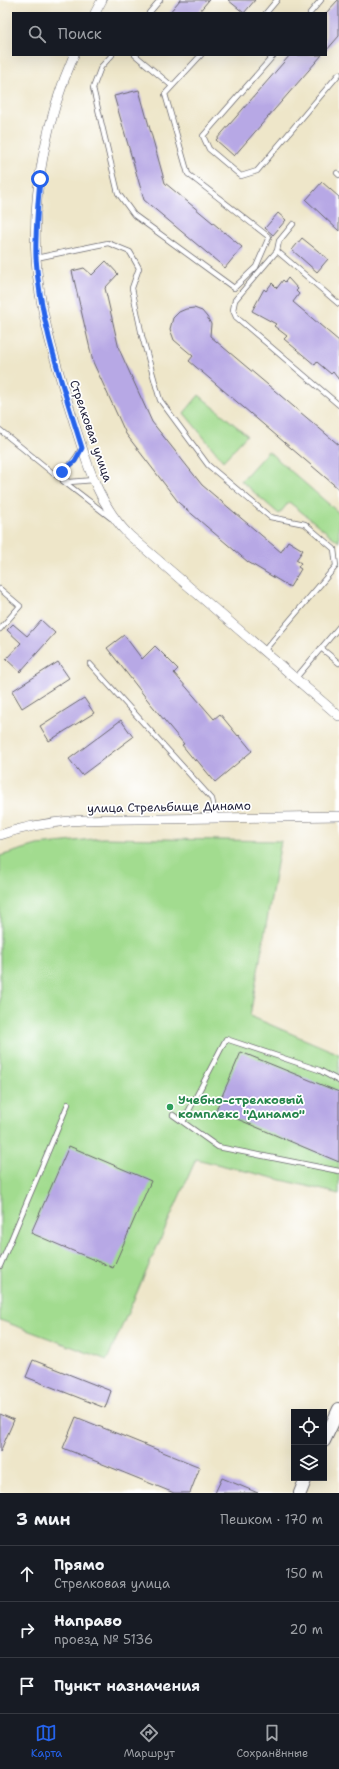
<!DOCTYPE html>
<html lang="ru">
<head>
<meta charset="utf-8">
<style>
	body { margin:0; font-family:"Shantell Sans",sans-serif; background:#242831; color:#f1f3f6 }
	.controls { position:absolute; right:12px; bottom:12px; display:grid; overflow:hidden; border-radius:0px; box-shadow:0 4px 16px #0002 }
	.controls button { width:36px; height:36px; display:grid; place-items:center; padding:0; border:0; border-bottom:1px solid #363941; background:#171b24; color:#f1f3f6; font:20px sans-serif }
	.stop { position:absolute; width:12px; height:12px; margin:-9px; border:3px solid #2563eb; border-radius:50%; background:#fff }
	.stop.end { background:#2563eb; border-color:#fff; box-shadow:0 1px 4px #0008 }
	.list { margin:0; padding:0; list-style:none }
	h2 { display:flex; justify-content:space-between; align-items:center; height:52px; margin:0; padding:0 16px; font-size:17px }
	h2 small { font-size:13px; font-weight:400; color:#9ea1a6 }
	.list li { display:grid; grid-template-columns:26px 1fr auto; gap:12px; align-items:center; box-sizing:border-box; height:56px; padding:0 16px; border-top:1px solid #363941 }
	.list b { display:block; font-size:15px; white-space:nowrap }
	.list p { margin:0; font-size:13px; white-space:nowrap; color:#9ea1a6 }
	.list em { font-size:13px; font-style:normal; color:#9ea1a6 }
	.icon { flex:none; width:22px; height:22px; fill:none; stroke:currentColor; stroke-width:2; stroke-linecap:round; stroke-linejoin:round }
	.map { position:relative; flex:none; width:339px; height:1493px; overflow:hidden }
	.search { position:absolute; background:#171b24; box-shadow:0 4px 16px #0002; left:12px; right:12px; top:12px; height:44px; display:flex; align-items:center; gap:10px; box-sizing:border-box; padding:0 14px; border-radius:0px; color:#9ea1a6; font-size:15px }
	.sheet { height:220px; background:#171b24 }
	nav { display:flex; justify-content:space-around; align-items:center; box-sizing:border-box; height:56px; border-top:1px solid #363941; background:#171b24; font-size:11px; color:#9ea1a6 }
	nav a { display:grid; justify-items:center; gap:2px }
	nav .on { color:#2563eb }
	.map>svg:first-child { display:block }
</style>
</head>
<body>
<div class="map">
<svg width="339" height="1493" viewBox="0 0 339 1493">
	<rect width="100%" height="100%" fill="#fff"/>
	<filter id="ink" filterUnits="userSpaceOnUse"><feTurbulence type="fractalNoise" baseFrequency=".025" numOctaves="2"/><feDisplacementMap in="SourceGraphic" scale="8" xChannelSelector="R" yChannelSelector="G"/><feConvolveMatrix kernelMatrix="1 2 1 2 8 2 1 2 1" color-interpolation-filters="sRGB"/></filter>
	<filter id="wash" filterUnits="userSpaceOnUse"><feTurbulence type="fractalNoise" baseFrequency=".012" numOctaves="4" result="noise"/><feDisplacementMap in="SourceGraphic" scale="16" xChannelSelector="R" yChannelSelector="G"/><feGaussianBlur stdDeviation="0.9" result="paint"/><feColorMatrix in="noise" values="0 0 0 0 0 0 0 0 0 0 0 0 0 0 0 0 0 1.4 0 .05"/><feComposite in="paint" operator="in"/></filter>
	<g filter="url(#wash)">
		<rect width="100%" height="100%" fill="#eee6c9"/>
		<path fill="#a2dc8f" stroke="#627f65" d="M199 395 247 435 223 461 184 413Z
			M268 451 339 513V542L289 502 279 514 241 481Z
			M102 838 281 841 250 1016 339 1054V1194L196 1159 107 1360 0 1320V856L37 845Z"/>
		<g id="blocks">
			<path fill="#b7a8e5" d="M180 0H209L198 13H169Z
				M228 0H255L244 13Z
				M338 0H339V36L326 51V13Z
				M290 55H322L234 156 216 140Z
				M139 90 165 183 242 247 225 268 144 200 114 96Z
				M322 182 339 197V231L306 200Z
				M278 213 286 220 273 235 265 228Z
				M302 238 328 259 317 272 292 250Z
				M106 261 118 274 105 288 119 349 152 422 202 485 281 552 288 541 303 550 296 560 301 563 298 567 301 569 290 587 248 562 179 503 126 434 93 362 72 271 84 268 92 275Z
				M288 278 298 289 296 291 299 294 293 302 339 341V380L333 372 331 374 317 362 315 365 284 339 287 336 274 326 276 324 252 311 264 289 266 291 272 283 277 288 283 280 285 282Z
				M194 308 202 311 207 317 211 324 210 336 339 445V489L189 361 193 356 174 340 170 329 173 318 179 312 186 309Z
				M41 620 55 633 20 672 6 659 21 643 7 630 13 624 27 636Z
				M124 635 142 659 155 646 178 669 174 673 214 719 220 714 238 736 239 735 252 751 215 782 196 759 195 761 182 745 184 744 150 703 107 648Z
				M58 662 69 678 22 708 12 691Z
				M84 698 94 713 49 741 40 726Z
				M121 720 133 737 82 775 69 759Z
				M241 1052 339 1092V1162L216 1110Z
				M69 1146 151 1181 113 1268 31 1233Z
				M33 1360 111 1391 105 1408 26 1377Z
				M0 1414 14 1420 0 1452Z
				M76 1417 200 1467 190 1493H174L63 1448Z
				M222 1478 258 1493H215Z"/>
		</g>
	</g>
	<g filter="url(#ink)">
		<use href="#blocks" fill-opacity="0" stroke="#69676d" stroke-width="1"/>
		<g fill="none" stroke-linecap="round" stroke-linejoin="round">
			<g stroke="#69676d" stroke-width="6">
				<path id="service" d="M149 13 160 0
					M266 13 277 0
					M310 13 321 0
					M112 55 101 67 93 88 118 193 134 215 234 288 256 267 269 237 188 174 165 94 201 55
					M135 55 172 86
					M274 55 203 136 209 149 241 176 257 171 339 74
					M337 173 339 175
					M277 251 279 241 293 224
					M36 258 108 243 130 252 139 268 132 288 142 336 160 400 208 465 270 517 305 524 334 549 336 566 263 652
					M339 304 277 251 235 300 233 310 236 317 339 405
					M0 430 54 474 69 482 94 480
					M54 474C67 470 75 461 81 449
					M63 481 111 518
					M0 589 20 606 0 629
					M321 648 339 663
					M90 664 212 799 216 818
					M295 679 339 627
					M173 1115 218 1147 339 1171
					M183 1122 226 1039 319 1070 339 1081
					M0 1266 68 1104"/>
			</g>
			<g stroke="#69676d" stroke-width="10">
				<path id="minor" d="M95 13 102 0
					M74 55C47 117 32 190 36 258 39 313 57 367 73 419 86 461 98 504 129 535L339 716
					M0 835C51 817 107 819 160 819 219 818 279 817 339 816"/>
			</g>
			<g stroke="#69676d" stroke-width="14">
				<path id="tertiary" d="M324 1441 339 1409
					M300 1493 306 1478"/>
			</g>
			<use href="#service" stroke="#fff" stroke-width="4.5"/>
			<use href="#minor" stroke="#fff" stroke-width="9"/>
			<use href="#tertiary" stroke="#fff" stroke-width="12"/>
		</g>
	</g>
	<g fill="none" stroke-linecap="round" stroke-linejoin="round" filter="url(#ink)">
		<path stroke="#2563eb" stroke-width="5" d="M40 179C38 205 35 232 36 258 40 323 63 386 82 448L75 461 62 472"/>
	</g>
	<circle fill="#2e9e5b" stroke="#fff" stroke-width="1.5" cx="170" cy="1107" r="4"/>
	<g text-anchor="middle" dominant-baseline="central" stroke-width="3.5" stroke-linejoin="round" paint-order="stroke">
		<g font-size="12" fill="#22223b" stroke="#fff">
			<text transform="translate(91 431) rotate(71)">Стрелковая улица</text>
			<text transform="translate(169 807) rotate(-1)">улица Стрельбище Динамо</text>
		</g>
		<g font-size="12" font-weight="bold" fill="#27864d" stroke="#fff" text-anchor="start">
			<text x="178" y="1100">Учебно-стрелковый<tspan x="178" dy="14">комплекс "Динамо"</tspan></text>
		</g>
	</g>
</svg>
<div class="controls">
<button><svg class="icon" aria-label="locate" viewBox="0 0 24 24"><circle cx="12" cy="12" r="6"/><path d="M12 2v4M12 18v4M2 12h4M18 12h4"/></svg></button>
<button><svg class="icon" aria-label="layers" viewBox="0 0 24 24"><path d="M12 4l9 5-9 5-9-5zM3 14l9 5 9-5"/></svg></button>
</div>
<div class="stop" style="left:40px;top:179px"></div>
<div class="stop end" style="left:62px;top:472px"></div>
<div class="search"><svg class="icon" aria-label="search" viewBox="0 0 24 24"><circle cx="10" cy="10" r="6"/><path d="M15 15l6 6"/></svg>Поиск</div>
</div>
<section class="sheet">
<h2>3 мин<small>Пешком · 170 m</small></h2>
<ul class="list">
<li><svg class="icon" aria-label="ahead" viewBox="0 0 24 24"><path d="M12 20V5M6 11l6-6 6 6"/></svg><div><b>Прямо</b><p>Стрелковая улица</p></div><em>150 m</em></li>
<li><svg class="icon" aria-label="right" viewBox="0 0 24 24"><path d="M7 20v-9h11M14 6l5 5-5 5"/></svg><div><b>Направо</b><p>проезд № 5136</p></div><em>20 m</em></li>
<li><svg class="icon" aria-label="arrive" viewBox="0 0 24 24"><path d="M6 21V4h12l-3 4 3 4H6"/></svg><div><b>Пункт назначения</b></div></li>
</ul>
</section>
<nav>
<a class="on"><svg class="icon" aria-label="map" viewBox="0 0 24 24"><path d="M3 6l6-2 6 2 6-2v14l-6 2-6-2-6 2zM9 4v14M15 6v14"/></svg>Карта</a>
<a><svg class="icon" aria-label="directions" viewBox="0 0 24 24"><path d="M12 3l9 9-9 9-9-9zM9 14v-3h6M13 9l2 2-2 2"/></svg>Маршрут</a>
<a><svg class="icon" aria-label="saved" viewBox="0 0 24 24"><path d="M7 4h10v16l-5-4-5 4z"/></svg>Сохранённые</a>
</nav>
</body>
</html>
